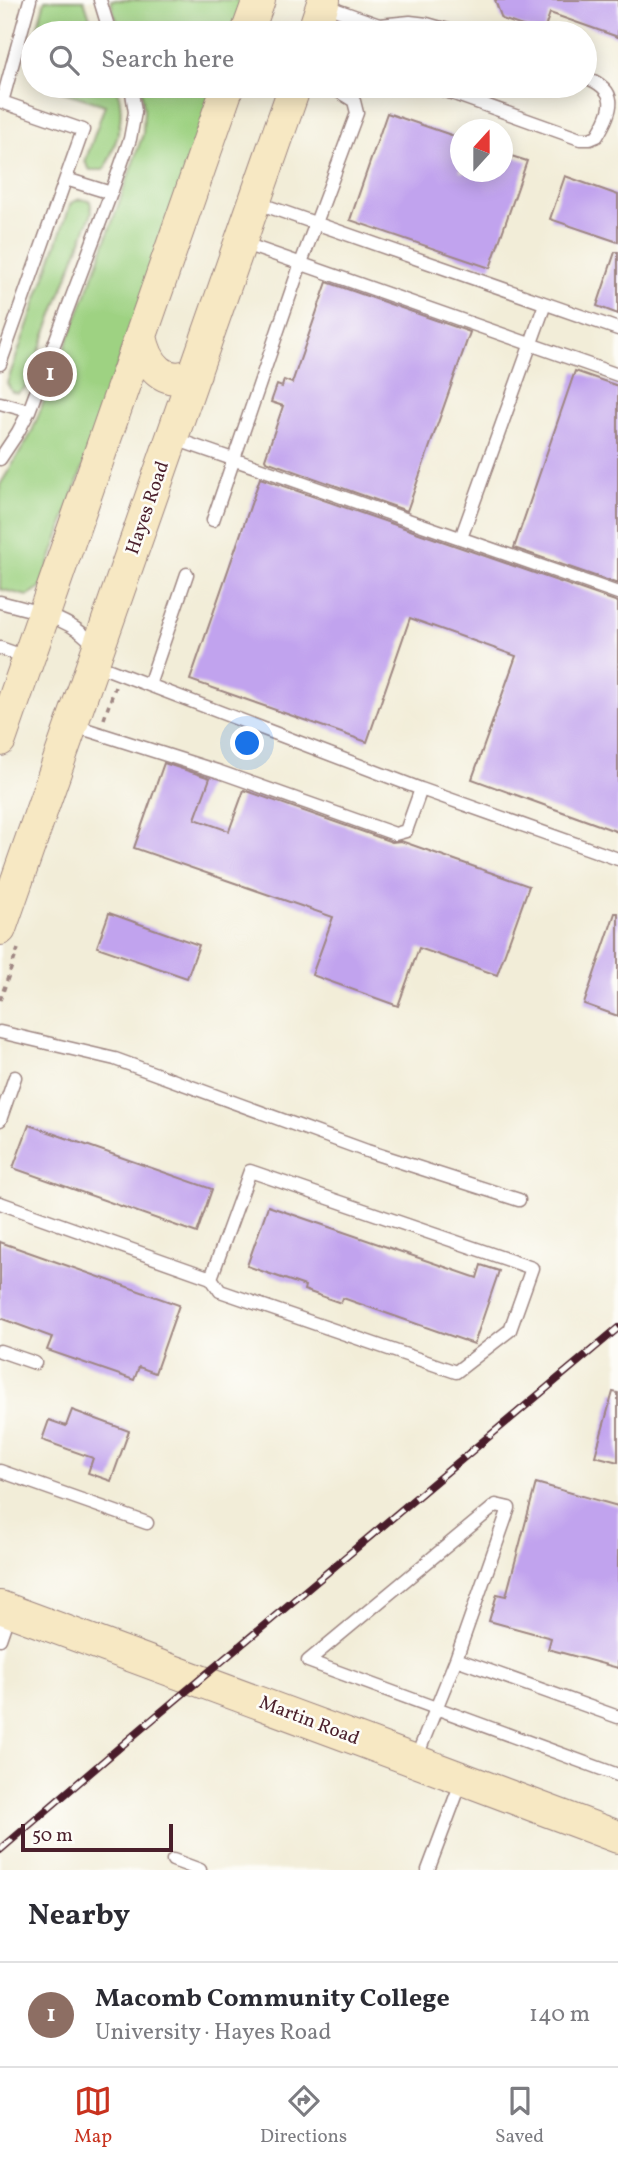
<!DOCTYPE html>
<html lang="en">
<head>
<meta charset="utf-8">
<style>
	body { margin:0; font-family:Vollkorn,serif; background:#f2f2f3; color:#2b2b33 }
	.compass { position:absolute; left:450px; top:119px; width:63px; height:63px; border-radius:50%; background:#fff; box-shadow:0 4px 18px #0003; rotate:21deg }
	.scale { position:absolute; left:21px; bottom:18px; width:152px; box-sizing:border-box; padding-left:7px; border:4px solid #4a1f2b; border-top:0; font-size:19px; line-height:24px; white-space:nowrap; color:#4a1f2b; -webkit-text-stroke:5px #fdfcf7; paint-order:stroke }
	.you { position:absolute; left:248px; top:744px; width:24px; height:24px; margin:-18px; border:5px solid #fff; border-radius:50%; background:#1a73e8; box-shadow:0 0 0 10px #1a73e833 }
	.badge { display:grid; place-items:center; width:46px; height:46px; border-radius:50%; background:#c8321e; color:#fff; font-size:23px; font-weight:700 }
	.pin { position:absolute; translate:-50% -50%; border:4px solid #fff; box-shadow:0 2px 7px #0006 }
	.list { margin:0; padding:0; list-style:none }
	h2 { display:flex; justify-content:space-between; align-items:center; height:91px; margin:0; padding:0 28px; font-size:30px }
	h2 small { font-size:23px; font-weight:400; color:#7c7c81 }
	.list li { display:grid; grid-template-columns:46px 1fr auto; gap:21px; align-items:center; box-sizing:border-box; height:105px; padding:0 28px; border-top:2px solid #e1e1e2 }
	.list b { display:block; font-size:26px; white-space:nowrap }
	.list p { margin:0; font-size:23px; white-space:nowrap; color:#7c7c81 }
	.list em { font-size:23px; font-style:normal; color:#7c7c81 }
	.icon { flex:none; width:38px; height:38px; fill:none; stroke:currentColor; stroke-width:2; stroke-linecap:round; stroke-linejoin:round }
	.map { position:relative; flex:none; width:618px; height:1870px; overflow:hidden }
	.search { position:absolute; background:#fff; box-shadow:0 4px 18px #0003; left:21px; right:21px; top:21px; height:77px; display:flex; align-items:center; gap:18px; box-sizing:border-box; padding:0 24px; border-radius:38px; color:#7c7c81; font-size:26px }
	.sheet { height:196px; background:#fff }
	nav { display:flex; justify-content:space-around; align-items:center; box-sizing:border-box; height:98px; border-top:2px solid #e1e1e2; background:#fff; font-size:19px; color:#7c7c81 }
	nav a { display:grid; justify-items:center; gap:4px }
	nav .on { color:#c8321e }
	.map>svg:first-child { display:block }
</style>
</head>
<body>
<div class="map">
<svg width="618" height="1870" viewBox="0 0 618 1870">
	<rect width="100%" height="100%" fill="#fdfcf7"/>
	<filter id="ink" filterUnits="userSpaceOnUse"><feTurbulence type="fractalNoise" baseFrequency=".0143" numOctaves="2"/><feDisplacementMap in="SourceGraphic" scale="14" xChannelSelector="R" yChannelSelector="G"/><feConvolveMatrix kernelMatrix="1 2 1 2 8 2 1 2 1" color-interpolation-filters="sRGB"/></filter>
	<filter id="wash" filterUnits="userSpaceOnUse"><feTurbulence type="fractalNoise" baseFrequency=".00686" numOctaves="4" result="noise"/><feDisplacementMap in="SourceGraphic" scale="28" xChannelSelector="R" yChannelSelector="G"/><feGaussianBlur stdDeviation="1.57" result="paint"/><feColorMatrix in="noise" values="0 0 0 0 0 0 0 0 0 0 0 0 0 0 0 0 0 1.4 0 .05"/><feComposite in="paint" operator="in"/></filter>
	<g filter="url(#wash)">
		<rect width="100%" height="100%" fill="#f2edd8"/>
		<path fill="#9ed282" stroke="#747856" stroke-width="2" d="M45 0H84L95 33H36Z
			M111 0H246L235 33H123L114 14Z
			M44 86H116C127 114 117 144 104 170H90L85 162 105 105Z
			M141 86H216L41 587 27 596 0 589V485L31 434 94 274 143 134 144 109Z
			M80 199 90 201 92 212 25 388 18 393 12 392 7 383 71 203Z"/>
		<g id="blocks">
			<path fill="#c1a3ee" d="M495 0H618V37L550 13 543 33 502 19Z
				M387 113 460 138V172H502V153L527 161 490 268 350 220Z
				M565 176 618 195V242L550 219Z
				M615 252H618V314L597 306Z
				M327 282 470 332 407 511 266 461 265 459 283 406 271 402 277 385 282 387 284 380 292 383Z
				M575 371 618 386V584L514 548Z
				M260 478 618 602V832L472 779 516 656 410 618 367 742 190 680Z
				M164 763 210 778 195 819 229 831 244 790 392 842 401 841 529 886 497 975 419 948 398 1006 312 975 333 917 134 848Z
				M109 913 199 945 187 978 97 947Z
				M615 913H618V1016L584 1004Z
				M29 1125 212 1189 197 1233 13 1168Z
				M268 1206 477 1278 481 1265 499 1271 474 1344 343 1298 341 1303 304 1290 305 1286 247 1266Z
				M0 1242 179 1305 155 1373 139 1367 134 1380 47 1350 52 1337 0 1318Z
				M613 1392 618 1393V1462L595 1456Z
				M72 1410 129 1431 111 1481 88 1473 93 1458 42 1440 49 1420 66 1426Z
				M536 1483 618 1506V1668L548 1649 551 1638 489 1621 497 1594 506 1596Z"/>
		</g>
	</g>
	<g filter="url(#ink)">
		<use href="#blocks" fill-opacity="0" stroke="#9e8682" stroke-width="2"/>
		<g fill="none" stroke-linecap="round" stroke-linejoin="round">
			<g stroke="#9e8682" stroke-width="15">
				<path id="lane" d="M100 0 110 33
					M323 5 379 25 410 22 427 24 459 33
					M432 86 580 139H590L597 136C615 107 618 90 585 77
					M66 179 111 193
					M255 202 618 329
					M242 243 618 375
					M0 364 83 130 2 102 30 0
					M0 403 29 411
					M172 438 618 593
					M0 459 18 432 29 411 111 193 130 139 135 112 131 86
					M213 520 301 263 357 113 354 101 330 86
					M461 538 545 304
					M0 602C33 611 75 618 96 648
					M0 648 29 658
					M94 664 421 789 618 859
					M149 685 187 574
					M72 725 220 772 395 834 406 831 421 789
					M0 1032 115 1059 367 1151 519 1200
					M0 1120 15 1077
					M0 1203 211 1278 220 1291 456 1372 510 1330 532 1268 250 1171 211 1278
					M0 1351 35 1363
					M0 1471 147 1523
					M0 1639 10 1610
					M456 1659 509 1508 496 1505 308 1661 618 1775
					M415 1761 456 1659 618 1717
					M173 1860 200 1870
					M428 1870 462 1780"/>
			</g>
			<g stroke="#9e8682" stroke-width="34">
				<path id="secondary" d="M247 33 259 0
					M313 33 324 0
					M141 336C146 363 164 389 195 373
					M0 740 228 86
					M0 929 295 86
					M0 1607C207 1682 412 1760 618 1837"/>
			</g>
			<path stroke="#9e8682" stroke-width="3.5" stroke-dasharray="5 5" stroke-linecap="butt" d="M104 719 115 687
				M0 1000 18 949"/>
			<use href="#lane" stroke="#fff" stroke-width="12"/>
			<use href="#secondary" stroke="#f7e8c3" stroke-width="32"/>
			<g stroke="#4a1f2b" stroke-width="8">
				<path id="rail" d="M0 1850 141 1729 618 1328"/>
			</g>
			<use href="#rail" stroke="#fdfcf7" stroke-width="5" stroke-dasharray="16" stroke-linecap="butt"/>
		</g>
	</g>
	<g text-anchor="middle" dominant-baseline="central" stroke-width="5" stroke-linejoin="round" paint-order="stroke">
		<g font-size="19" fill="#4a1f2b" stroke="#fdfcf7">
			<text transform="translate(148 508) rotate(-71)">Hayes Road</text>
			<text transform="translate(309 1721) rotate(21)">Martin Road</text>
		</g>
	</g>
</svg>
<svg class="compass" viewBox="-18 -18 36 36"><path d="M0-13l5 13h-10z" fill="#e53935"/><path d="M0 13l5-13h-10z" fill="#7c7c81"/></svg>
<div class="scale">50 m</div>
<div class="you"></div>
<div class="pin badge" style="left:50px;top:374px;background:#8d6e63">1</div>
<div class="search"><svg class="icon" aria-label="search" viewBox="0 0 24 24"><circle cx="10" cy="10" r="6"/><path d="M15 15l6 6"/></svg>Search here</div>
</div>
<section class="sheet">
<h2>Nearby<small></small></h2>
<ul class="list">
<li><span class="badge" style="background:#8d6e63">1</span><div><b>Macomb Community College</b><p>University · Hayes Road</p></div><em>140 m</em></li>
</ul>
</section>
<nav>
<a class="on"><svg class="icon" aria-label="map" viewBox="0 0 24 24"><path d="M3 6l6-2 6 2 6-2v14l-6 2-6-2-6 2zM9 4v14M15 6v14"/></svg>Map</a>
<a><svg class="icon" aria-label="directions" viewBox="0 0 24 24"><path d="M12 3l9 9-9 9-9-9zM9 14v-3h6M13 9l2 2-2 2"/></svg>Directions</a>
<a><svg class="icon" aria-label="saved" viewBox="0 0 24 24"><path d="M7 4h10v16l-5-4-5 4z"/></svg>Saved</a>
</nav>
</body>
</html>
